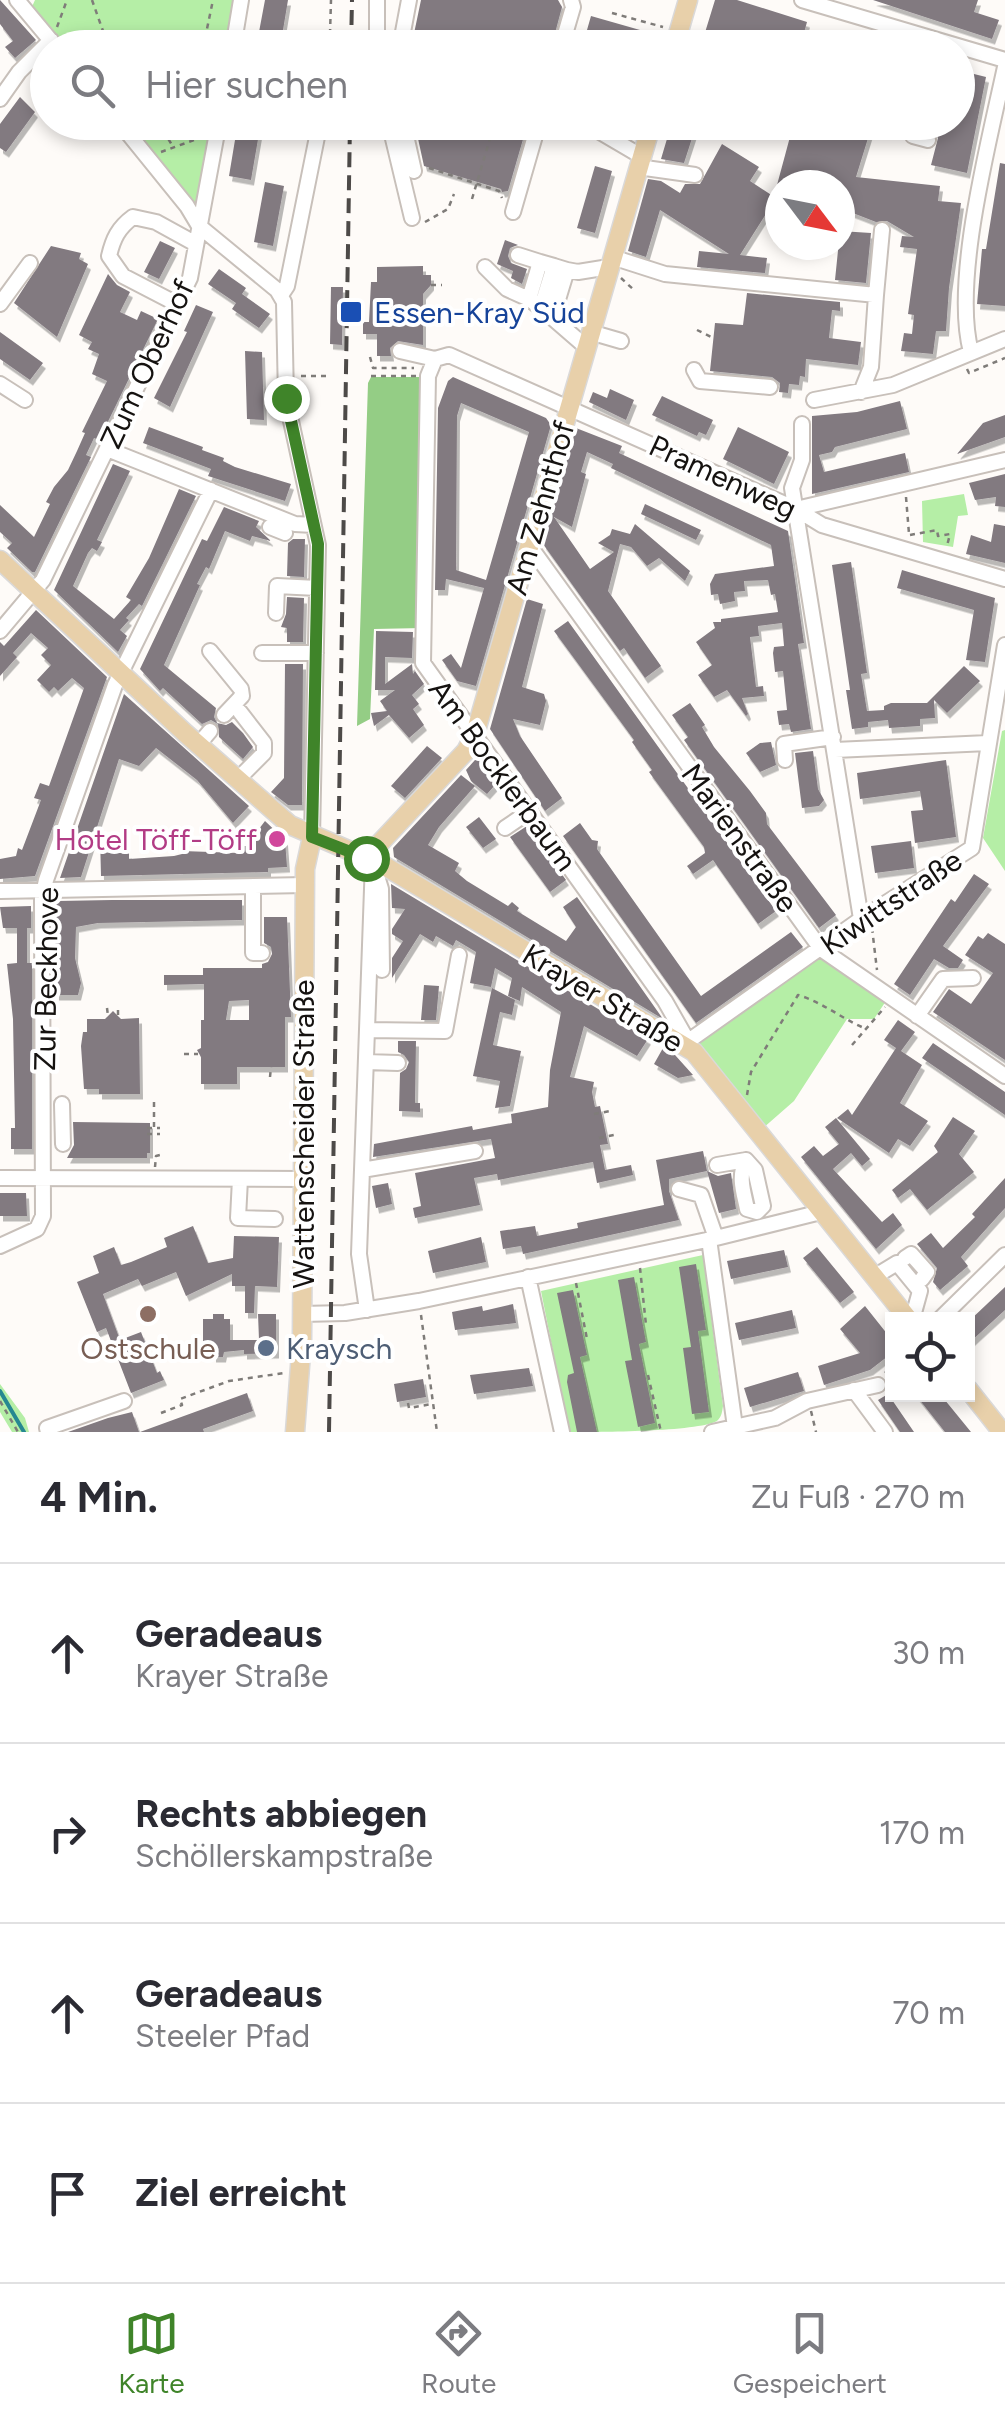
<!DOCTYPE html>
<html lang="de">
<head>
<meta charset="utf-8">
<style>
	body { margin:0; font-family:Figtree,sans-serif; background:#f7f7f7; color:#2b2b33 }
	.controls { position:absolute; right:30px; bottom:30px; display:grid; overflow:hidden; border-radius:0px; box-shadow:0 5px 15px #0003 }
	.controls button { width:90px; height:90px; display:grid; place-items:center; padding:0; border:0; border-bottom:2px solid #e1e1e2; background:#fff; color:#2b2b33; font:50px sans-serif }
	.compass { position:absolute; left:765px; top:170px; width:90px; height:90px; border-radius:50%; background:#fff; box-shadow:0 5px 15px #0003; rotate:122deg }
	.stop { position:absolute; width:30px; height:30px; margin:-22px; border:8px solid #3f8429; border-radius:50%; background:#fff }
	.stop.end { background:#3f8429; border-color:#fff; box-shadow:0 2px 10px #0008 }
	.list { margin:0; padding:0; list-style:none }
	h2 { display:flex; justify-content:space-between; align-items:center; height:130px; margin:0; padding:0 40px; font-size:42px }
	h2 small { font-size:32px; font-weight:400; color:#7c7c81 }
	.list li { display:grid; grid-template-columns:65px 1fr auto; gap:30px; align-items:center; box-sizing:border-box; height:180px; padding:0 40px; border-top:2px solid #e1e1e2 }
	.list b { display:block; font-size:38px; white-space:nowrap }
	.list p { margin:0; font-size:32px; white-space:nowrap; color:#7c7c81 }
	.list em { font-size:32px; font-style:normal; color:#7c7c81 }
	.icon { flex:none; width:55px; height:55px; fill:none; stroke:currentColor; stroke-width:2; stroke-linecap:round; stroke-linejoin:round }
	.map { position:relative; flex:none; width:1005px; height:1432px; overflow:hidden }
	.search { position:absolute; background:#fff; box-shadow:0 5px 15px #0003; left:30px; right:30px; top:30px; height:110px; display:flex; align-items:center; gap:25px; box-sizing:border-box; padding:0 35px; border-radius:55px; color:#7c7c81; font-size:38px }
	.sheet { height:850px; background:#fff }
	nav { display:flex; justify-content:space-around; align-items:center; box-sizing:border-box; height:140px; border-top:2px solid #e1e1e2; background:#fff; font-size:28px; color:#7c7c81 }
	nav a { display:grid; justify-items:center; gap:5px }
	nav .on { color:#3f8429 }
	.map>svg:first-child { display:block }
</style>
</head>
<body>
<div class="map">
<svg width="1005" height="1432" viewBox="0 0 1005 1432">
	<defs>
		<filter id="shadow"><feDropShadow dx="3" dy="5.5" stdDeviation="0" flood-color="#0004"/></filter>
	</defs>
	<rect width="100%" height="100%" fill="#fefbf8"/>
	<path fill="#b5eea6" d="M35 0H240L231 48 64 47 31 9Z
		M122 123H218L199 220Z
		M964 494 968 515 958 516 953 547 923 542 922 501Z
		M1005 730V871L983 838 1002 731Z
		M820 951 888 998 874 1019H847L794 1101 761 1130 691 1040Z
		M703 1255 723 1406C722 1412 722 1416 717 1421 696 1432 599 1432 569 1432L541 1291Z
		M0 1384 25 1418 29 1432H12L0 1412Z"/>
	<path fill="#94cd85" d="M371 377H428L423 628 374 629 370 719 357 726 368 383Z"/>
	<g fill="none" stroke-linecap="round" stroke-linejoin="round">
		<path stroke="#268891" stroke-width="4" d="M0 1391 24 1432"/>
	</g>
	<path fill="#827a80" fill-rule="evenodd" filter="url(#shadow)" d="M0 0 36 40 15 58 5 47 13 41 0 24Z
		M265 0H288L280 48H256Z
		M421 0H558L562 7 551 48H411Z
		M715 0H737L807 22 802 40 819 44 818 48H770L736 37 731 48 703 39Z
		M873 0H978L974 12 999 20 992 39Z
		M591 16 647 32 643 48H623L585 37Z
		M834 30 884 45 883 48H821L825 34 831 36Z
		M958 70 986 77 967 173 931 165 938 138 937 133 924 128 925 122H958Z
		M20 97 35 112 6 152 0 148V124Z
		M238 122H261L251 180 229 176Z
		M420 122H528L508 191 502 192 501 189 424 166 417 134Z
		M672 122 695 129 684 163 661 159Z
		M794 122H873L856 177 940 186 938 201 961 203 949 288 946 331H936L933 354 901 351 904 333 912 334 914 315 908 314 917 249 900 247 902 236 914 237 887 221 876 222 840 208V185H777Z
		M722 144 759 167 750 181 776 198 740 255 767 258 765 273 697 267 699 251 729 254 660 210 646 257 628 251 648 179 661 181 680 193 685 184H700Z
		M1000 163 1005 164V306L977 304 982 249H986Z
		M595 166 612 171 595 233 577 228Z
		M265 182 284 186 273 246 254 242Z
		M840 231 871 233 866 283 835 280Z
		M505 240 518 245 510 248 508 256 511 263 527 269 522 284 511 278 513 271 497 264Z
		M160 241 175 248 159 279 144 272Z
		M51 246 81 253 79 259 88 264 57 337 14 303Z
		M423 266V275H431V285L423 294V345L398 341 390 348 391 356H377V334H363V322H369L371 282H377V267Z
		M219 269 246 288 242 294 270 314 259 328 232 309 236 303 208 284Z
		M108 274 117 285 130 292 120 312 137 320 141 311 158 319 99 440 94 438 86 455 91 457 35 572H32L7 548 12 543 0 532V505L34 537 50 504 46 502 54 487 68 470 77 451 85 433 82 432 107 381 92 374 99 354 88 349 92 342 79 335Z
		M331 287H343L342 345 330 344Z
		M747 293 840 302V311L832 310 829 338 861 342 858 365 806 359 805 377 800 376 799 385 789 384 788 393 779 392 780 383 772 377 710 371 715 323 743 325Z
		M196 305 213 312 170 407 154 398 187 332 184 331Z
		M0 332 43 363 30 380 0 359Z
		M245 351 262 352 264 420 247 419Z
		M453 377 546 418 551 425 476 686 457 681 442 660 451 654 461 668 484 588 446 579 445 590H435L438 408 448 381ZM461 403 529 432 486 580 456 570 457 416Z
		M610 389 634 400 626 420 589 402 593 392 607 398Z
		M662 396 713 420 706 435 699 432 697 436 652 415Z
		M900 401 907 429 835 447 832 452 819 455 824 472 905 453 909 472 812 494V416L857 412Z
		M1005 415V437L957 454 983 423Z
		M149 427 203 447 202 450 224 458 223 461 235 467 291 484 285 501 208 476 211 469 143 443Z
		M738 427 789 452 774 484 723 459Z
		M576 428 622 446 619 453 788 531 804 643 798 644 811 729 791 732 789 724 779 725 777 711 787 710 783 671 775 672 773 653 774 647 784 646 782 623 758 626 759 636 750 637 756 687 763 686 764 696 742 698 748 714 746 716 727 690 714 697 698 675 712 665 696 642 715 628 713 622H721V619L778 612 775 594 771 595 768 580 744 581 745 591 734 592 735 601 720 604 718 594 711 595 710 584 715 574 774 566 771 545 611 468 613 464 587 452 581 472 586 474 572 527 554 517 590 569 614 552 598 543 610 535 612 529 630 534 635 524 690 571 685 581 659 558 647 566 631 547 620 544 608 591 661 666 645 678 624 648 620 651 543 544Z
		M113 464 130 471 97 540 102 542 97 551 92 548 88 553 73 586 114 619 131 600 126 597 149 558 179 489 196 496 142 606 139 604 126 618 129 620 120 630 127 636 118 652 54 590Z
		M1005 474V507L995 506 996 497 975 500 969 483Z
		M645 504 701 530 696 540 641 514Z
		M224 507 259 521 256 527 271 541 252 536 250 541 225 531 209 569 206 567 197 584 200 585 164 665 216 708 214 717 217 723 226 725 232 722 243 733 253 747 243 759 219 737 218 724 211 720 202 724 163 688 160 691 140 669 202 539 207 541Z
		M994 524 1005 526V563L966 554 971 535 991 542Z
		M293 539H305L304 577 287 576 288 543Z
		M851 562 867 673 861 674 867 711 884 710V706L891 703H927L964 666 980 681 947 713 934 700 935 718 920 719V726L889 728 888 720 868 722V727L852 729 846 690H850L832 565Z
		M902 570 995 598 985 662 966 660 974 610 897 588Z
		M287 597 304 598 303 642H287V628L281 627 286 614Z
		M527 599 543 604 522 687 544 694 546 701 540 725 513 719 520 736 562 798 545 811 490 729Z
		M36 610 107 677 35 876 0 879V859L16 856 18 848 22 850 41 800 34 798 40 783 49 786 84 688 72 678 58 691 54 687 49 692 37 680 51 665 41 655 48 648 31 633 13 653 17 657 0 676V642L4 646Z
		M568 621 776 911 758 924 713 860 693 874 687 866 705 853 704 847 649 772 652 770 632 742 634 740 554 631Z
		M376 631 413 632 412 658 385 657V684L412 664 413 674 415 671 424 684 412 695 419 704 413 709 424 725 409 738 389 715 374 726 371 713 387 711 380 701 395 690H375Z
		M285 664H303L302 805H288L271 792 284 778Z
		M124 694 249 806 233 823 197 780 156 748 139 766 119 759 81 877 60 878Z
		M690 703 705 725 702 727 714 747 750 791 766 813 767 824 836 915 819 928 684 740 688 737 672 715Z
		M771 742 776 765 760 772 746 753 760 743Z
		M427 746 442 758 405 798 391 786Z
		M813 751 818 789 824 800 819 806 802 808 795 753Z
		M475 760H479L496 784 487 794 471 781 466 770Z
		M946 760 956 837 915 843 911 811 923 810 920 791 860 799 857 773Z
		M461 775 475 786 439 827 428 845 459 863 455 871 467 881 508 906 512 902 519 908 517 911 566 941 576 927 563 907 577 897 663 1019 394 857 393 848Z
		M479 817 496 839 483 848 466 827Z
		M265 821 285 840 287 867 268 868V872L101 876 100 837 111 841 107 853H129V859L174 856 182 854V851L239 853V846H246Z
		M580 823 592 840 598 841 597 849 701 996 791 932 803 947 696 1023 563 836Z
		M527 826 566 880 550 892 510 837Z
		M911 841 914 868 875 873 871 846Z
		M974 874 989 884 943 946 963 960 958 968H949L934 959 910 995 894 984 951 899 955 902Z
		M391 884 648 1039 637 1056 584 1026 570 1077 594 1082 592 1092 595 1107 600 1106 608 1144 600 1145 605 1170 631 1165 633 1175 597 1183 593 1162 498 1180 497 1174 474 1178 480 1205 415 1218 413 1208 421 1206 415 1173 495 1158 491 1139 373 1157 374 1144 472 1126 473 1130 512 1123 511 1114 548 1107 550 1070 561 1012 522 987 520 1001 508 996 512 978 495 968 491 987 470 983 476 952 456 940 453 946 436 936 433 942 420 934 392 978V958L403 941 392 934V929L405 909 392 908Z
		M112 900H242V920L98 923 76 927 75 958 81 983 78 995H56L55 904 58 901Z
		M31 906V928H27V963H32V1149H11V1128H15L13 1019 7 964 17 963V928H3L0 907Z
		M264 917H287L291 1017H285V1067H237V1084H201V1057L197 1050 201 1048V1020H204V984L164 985V975H203V968H262V964L268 962 272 954 271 947 264 943ZM249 1000V1020H226L229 1001Z
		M988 933 1005 944V1060L933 1012 949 989 971 1004 993 973 965 955 978 936 983 939Z
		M424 985 439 986 436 1020H421Z
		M492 988 515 1000 512 1015 500 1012 493 1045 521 1051 510 1106 495 1108 500 1081 473 1076Z
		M113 1011 121 1019 139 1018 140 1094H99V1089H84L81 1046 83 1032H87V1019H105Z
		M898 1020 915 1032 901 1051 922 1065 900 1103 928 1121 910 1146 898 1139 889 1153 837 1118 848 1109 852 1115 896 1048 884 1040Z
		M398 1041H416L415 1103H420V1112L399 1111 400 1073 406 1069 409 1062 404 1055 398 1052Z
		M933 1043 1005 1092V1115L922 1058Z
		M663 1048 675 1055 693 1075 678 1078 654 1064Z
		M953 1117 975 1131 959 1154 974 1172 927 1210 910 1189 898 1198 892 1190 938 1152 934 1146Z
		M836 1118 870 1159 862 1166 851 1153 833 1169 882 1222 893 1213 902 1225 876 1249 801 1157 814 1146 823 1156 839 1144 825 1127Z
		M73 1122 150 1123V1153H147V1158H67L74 1145Z
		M703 1151 707 1171 669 1179V1191L679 1220 523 1254 521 1246 503 1249 500 1231 535 1226 537 1236 578 1228 577 1223 664 1205 656 1160Z
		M707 1171 718 1176 731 1173 736 1209 719 1213Z
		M1005 1178V1208L961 1257 968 1266 940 1290 933 1282 937 1268 917 1244 931 1233 943 1248 975 1217 972 1214Z
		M388 1183 392 1204 376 1208 372 1186Z
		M0 1193H26L27 1216H0Z
		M193 1226 208 1263 233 1258 234 1236 279 1237 277 1287 255 1286 254 1313H245V1286H232V1274L186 1296 176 1272 142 1286 138 1279 103 1294 120 1340 141 1332 157 1373 160 1371 164 1380 131 1393 106 1328 97 1332 77 1282 99 1273 93 1256 114 1247 121 1265 131 1262 167 1247 164 1238Z
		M481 1237 486 1262 433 1273 428 1251Z
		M817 1247 854 1292 840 1303 803 1258Z
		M784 1250 788 1267 731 1279 727 1261Z
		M696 1264 706 1330 698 1331 709 1412 692 1414 683 1348 691 1347 679 1267Z
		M634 1277 646 1342 639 1344 655 1423 638 1427 625 1361 632 1360 618 1280Z
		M1005 1287V1310L968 1344V1322Z
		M573 1290 587 1355 580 1357 597 1432H577L567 1382 568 1375 574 1373 557 1293Z
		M513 1304 516 1323 455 1330 452 1312 482 1306 483 1311Z
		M865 1306 892 1340V1353L870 1370 824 1385 818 1366 860 1353 840 1329Z
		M792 1310 796 1328 739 1340 735 1323Z
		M213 1314H224V1319H230V1340H259L258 1314H276V1353L244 1354V1350L224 1352 223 1357H213V1352H203V1319H213Z
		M529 1368 533 1386 474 1394 470 1375Z
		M798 1372 804 1391 750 1407 744 1388Z
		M423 1379 426 1397 397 1402 394 1384Z
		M247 1393 253 1411 203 1429 204 1432H140Z
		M888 1394 914 1432H900L878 1400Z
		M915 1394H940L971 1432H945Z
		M132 1412 139 1432H68L108 1418Z"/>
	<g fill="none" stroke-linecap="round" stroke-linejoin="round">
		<g stroke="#c8c0ba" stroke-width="18">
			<path id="minor" d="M17 0 57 48
				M377 0V48
				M802 0 1005 60
				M233 48 241 0
				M330 48V46
				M400 48 409 0
				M561 48 573 7 571 0
				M0 99 19 72 51 40
				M119 122 187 206 199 226 277 290 284 302 286 398 318 545 312 837
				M389 122 412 218
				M403 122 414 171
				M594 122 595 129 641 156
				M914 122 913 136 928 140
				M638 167 695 175
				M513 212 539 122
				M518 255 540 262
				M612 257 665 274 876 295 871 367 861 392
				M485 267 507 289 529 299
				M567 270 554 266 541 308 586 347
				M281 295 287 286 320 122
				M876 295 882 230
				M0 304 30 263
				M177 304 123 276 109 256C113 239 118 228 133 217L156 222 196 244
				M541 308 529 299 540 262 554 266
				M553 316 567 270 578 272 609 267
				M590 332 621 341
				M400 351 435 359
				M971 352C952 281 989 142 1005 67
				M694 370 700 381 770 387
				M0 384 25 400
				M814 400 893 385 1005 339
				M802 424V460L792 488 861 919
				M107 449 295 524 313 525
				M796 509 1005 460
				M270 527 285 533
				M529 545 821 949 1005 1076
				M276 613 277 586 317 588
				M0 631 43 580 190 278 219 122
				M210 651 241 689 242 696 224 715
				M262 653H316
				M198 745 210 731
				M835 750 988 743
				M785 760 784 744 833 737
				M237 780 264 753V743L240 712
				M505 828 530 811
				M377 876 381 889 382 970
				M253 886V953H262
				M0 891 305 885
				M917 1016 943 979 973 978
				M367 1030 445 1031 459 955
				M690 1040 861 919 972 848 1005 645
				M694 1052 665 1001 423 663 428 376 435 359 449 355 796 509 822 525 1005 579
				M366 1062 398 1063
				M62 1104 63 1144
				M746 1160 755 1170 763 1206 757 1212 747 1209C743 1190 738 1177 746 1160Z
				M717 1165 746 1160
				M362 1170 475 1151
				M0 1178 303 1179
				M240 1179 238 1218 275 1219
				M679 1189 701 1195 716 1238
				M709 1239 735 1427
				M0 1246 37 1229 43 1216 42 899 46 880 115 685 211 490
				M905 1258 911 1254 927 1272 922 1279
				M528 1277 562 1432
				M874 1277 897 1263 920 1291 912 1320
				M367 1310 359 1254 373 861
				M302 1314 345 1313 419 1301 716 1238 821 1212
				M939 1320 1005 1255
				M854 1390 885 1432
				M48 1432 47 1428 124 1401
				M712 1432 775 1418 807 1401 878 1385"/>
		</g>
		<g stroke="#dad9d9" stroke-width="21">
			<path id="major" d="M674 48 688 0
				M0 560 185 733 290 825 383 865 694 1052 909 1320
				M366 858 466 751 475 734 652 122
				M968 1389 1002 1432
				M295 1432 302 1340 305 869 312 837"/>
		</g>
		<path stroke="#7f7c79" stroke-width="2.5" stroke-dasharray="5 5" stroke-linecap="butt" d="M92 0 109 48
			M612 13 663 27
			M57 27 67 0
			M330 34 331 0
			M203 48 213 0
			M597 48 598 43 614 48
			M158 122 172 145
			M499 130 501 122
			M196 136V122
			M161 152 205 136
			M429 168 499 191 502 198
			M472 199 495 122
			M425 222 448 209 454 194
			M621 278 635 291
			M431 285H442
			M697 330 711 337
			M370 357 373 368H414
			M967 369 969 373 1005 358
			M301 376H329
			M371 376H417
			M906 497 909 534
			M910 535 937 530 938 536 950 534 947 546
			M872 928 877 970
			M107 1008 108 1016
			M118 1015V1008
			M852 1045 885 1007
			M184 1054H198
			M270 1077 271 1067
			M747 1095 751 1072 798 995C822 1002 841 1018 864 1028
			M154 1102V1128
			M594 1114 610 1111
			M147 1128H160
			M147 1134H160
			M599 1138 614 1135
			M155 1167 156 1156 160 1155
			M640 1268 646 1325
			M576 1283 587 1339
			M421 1315 437 1432
			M885 1373 892 1367
			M648 1375 661 1432
			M0 1401 18 1432
			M408 1403 409 1408 432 1404
			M811 1411 816 1432
			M161 1413 182 1405 180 1399 229 1381 284 1373"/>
		<use href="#minor" stroke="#fff" stroke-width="14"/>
		<use href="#major" stroke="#e8d0aa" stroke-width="18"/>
		<path stroke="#4d4a48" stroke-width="4" stroke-dasharray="15 8" stroke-linecap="butt" d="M351 48 352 0
			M329 1432 350 122"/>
	</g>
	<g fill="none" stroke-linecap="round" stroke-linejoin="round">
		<path stroke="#3f8429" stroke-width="12" d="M286 398 318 544 312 837 366 858"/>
	</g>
	<rect fill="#1a4fb4" stroke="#fff" stroke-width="4" x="339" y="300" width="24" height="24" rx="5"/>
	<circle fill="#d1479c" stroke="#fff" stroke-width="4" cx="277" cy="839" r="10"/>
	<circle fill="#8d6e63" stroke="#fff" stroke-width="4" cx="148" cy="1314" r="10"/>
	<circle fill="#5c6f8a" stroke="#fff" stroke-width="4" cx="266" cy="1348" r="10"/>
	<g text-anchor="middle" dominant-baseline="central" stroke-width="8" stroke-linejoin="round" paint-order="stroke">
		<g font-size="30" fill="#164399" stroke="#fff" text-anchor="start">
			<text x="374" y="312">Essen-Kray Süd</text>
		</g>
		<g font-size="30" fill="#151210" stroke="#fff">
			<text transform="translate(147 364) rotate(-65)">Zum Oberhof</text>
			<text transform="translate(723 477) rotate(25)">Pramenweg</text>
			<text transform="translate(540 508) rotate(-74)">Am Zehnthof</text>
			<text transform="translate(503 775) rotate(54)">Am Bocklerbaum</text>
			<text transform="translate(740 838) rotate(54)">Marienstraße</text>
			<text transform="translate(891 902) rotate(-34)">Kiwittstraße</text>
			<text transform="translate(46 979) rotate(-89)">Zur Beckhove</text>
			<text transform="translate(603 998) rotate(31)">Krayer Straße</text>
			<text transform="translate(303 1134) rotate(-90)">Wattenscheider Straße</text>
		</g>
		<g font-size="30" fill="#b23c85" stroke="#fff" text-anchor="end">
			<text x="257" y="839">Hotel Töff-Töff</text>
		</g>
		<g font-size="30" fill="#785e54" stroke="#fff">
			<text x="148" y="1348">Ostschule</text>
		</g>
		<g font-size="30" fill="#4e5e75" stroke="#fff" text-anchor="start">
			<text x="286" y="1348">Kraysch</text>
		</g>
	</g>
</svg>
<div class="controls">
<button><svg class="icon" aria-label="locate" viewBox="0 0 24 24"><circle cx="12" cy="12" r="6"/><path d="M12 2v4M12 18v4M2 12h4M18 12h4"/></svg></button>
</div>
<svg class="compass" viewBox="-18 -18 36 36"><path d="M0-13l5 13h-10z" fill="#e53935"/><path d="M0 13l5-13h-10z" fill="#7c7c81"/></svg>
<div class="stop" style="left:366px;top:858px"></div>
<div class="stop end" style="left:286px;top:398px"></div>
<div class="search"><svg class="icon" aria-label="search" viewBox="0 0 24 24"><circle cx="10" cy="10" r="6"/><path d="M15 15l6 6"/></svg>Hier suchen</div>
</div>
<section class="sheet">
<h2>4 Min.<small>Zu Fuß · 270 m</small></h2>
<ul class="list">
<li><svg class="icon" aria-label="ahead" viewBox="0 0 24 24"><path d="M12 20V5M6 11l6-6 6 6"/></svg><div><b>Geradeaus</b><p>Krayer Straße</p></div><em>30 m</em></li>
<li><svg class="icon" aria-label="right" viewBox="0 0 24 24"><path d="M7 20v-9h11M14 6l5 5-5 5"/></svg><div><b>Rechts abbiegen</b><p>Schöllerskampstraße</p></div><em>170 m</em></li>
<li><svg class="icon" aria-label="ahead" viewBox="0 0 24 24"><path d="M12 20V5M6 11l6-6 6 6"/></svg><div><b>Geradeaus</b><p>Steeler Pfad</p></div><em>70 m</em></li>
<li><svg class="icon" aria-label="arrive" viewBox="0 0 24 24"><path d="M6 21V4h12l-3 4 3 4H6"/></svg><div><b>Ziel erreicht</b></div></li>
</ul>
</section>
<nav>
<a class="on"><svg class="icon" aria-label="map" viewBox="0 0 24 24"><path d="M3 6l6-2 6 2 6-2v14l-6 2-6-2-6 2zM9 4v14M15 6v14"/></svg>Karte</a>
<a><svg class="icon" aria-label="directions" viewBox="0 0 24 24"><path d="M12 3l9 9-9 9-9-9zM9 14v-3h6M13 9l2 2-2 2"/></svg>Route</a>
<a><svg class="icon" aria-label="saved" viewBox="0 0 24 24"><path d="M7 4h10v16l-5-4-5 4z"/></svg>Gespeichert</a>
</nav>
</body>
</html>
